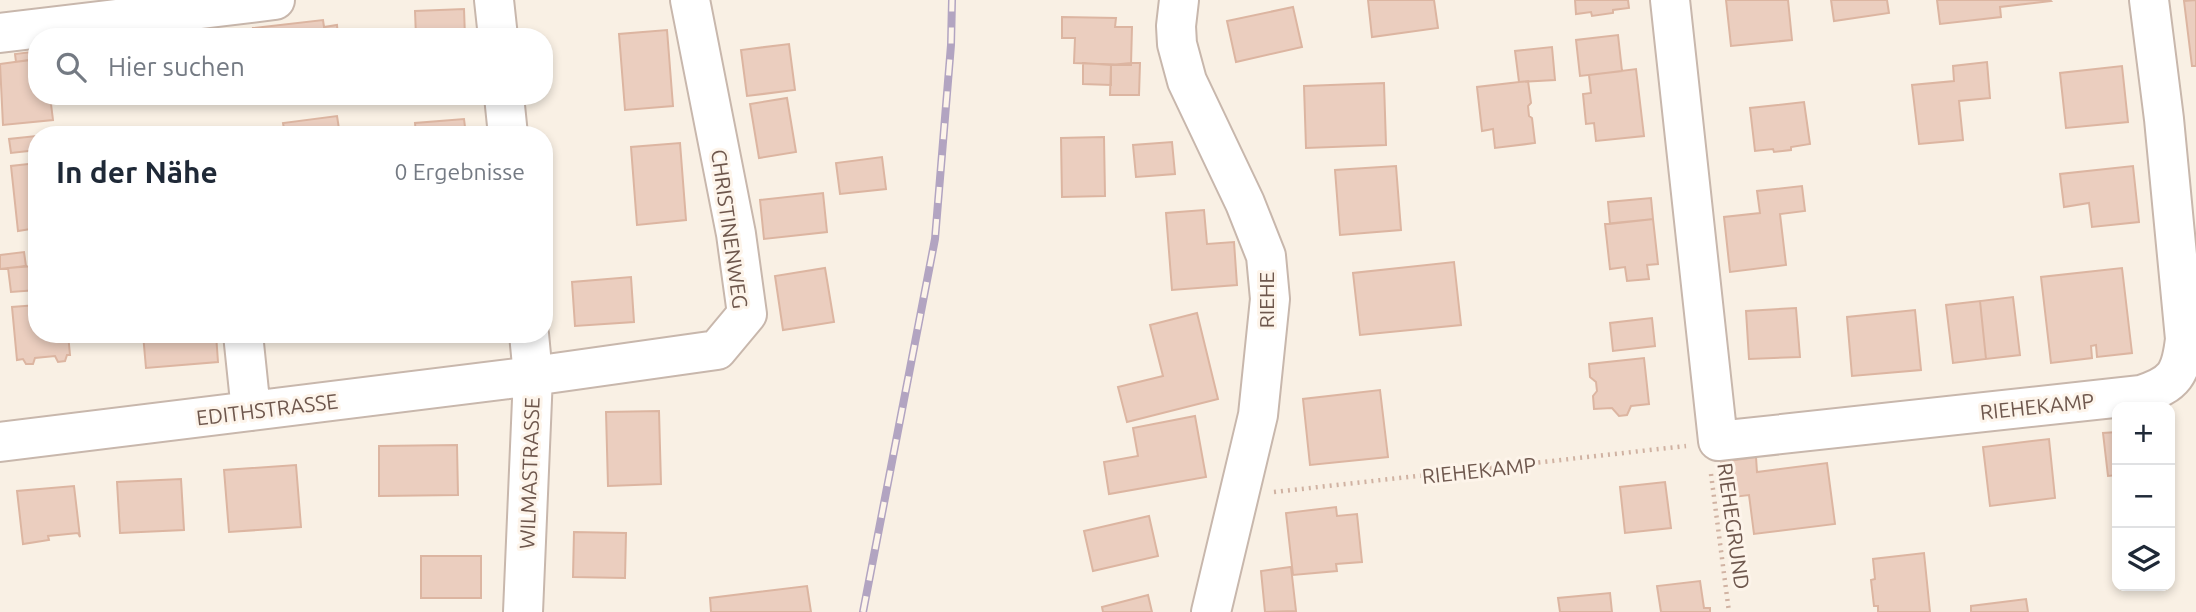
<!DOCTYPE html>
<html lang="de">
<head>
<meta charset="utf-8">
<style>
	body { margin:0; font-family:Ubuntu,sans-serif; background:#f2f2f3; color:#1f2937 }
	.controls { position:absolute; right:21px; bottom:21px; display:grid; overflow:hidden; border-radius:14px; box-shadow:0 4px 10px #0003 }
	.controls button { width:63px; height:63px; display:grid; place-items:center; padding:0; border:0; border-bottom:2px solid #e0e1e3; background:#fff; color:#1f2937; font:35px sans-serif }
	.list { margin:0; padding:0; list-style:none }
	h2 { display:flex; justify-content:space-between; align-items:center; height:91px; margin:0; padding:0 28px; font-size:30px }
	h2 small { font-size:23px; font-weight:400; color:#747a83 }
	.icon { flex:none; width:38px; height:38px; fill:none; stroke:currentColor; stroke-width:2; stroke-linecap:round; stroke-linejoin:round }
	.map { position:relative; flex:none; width:2196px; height:612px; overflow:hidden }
	.search { position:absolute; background:#fff; box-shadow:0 4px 10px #0003; left:28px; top:28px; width:525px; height:77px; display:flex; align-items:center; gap:18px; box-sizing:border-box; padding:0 24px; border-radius:28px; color:#747a83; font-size:26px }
	.panel { position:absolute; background:#fff; box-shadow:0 4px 10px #0003; left:28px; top:126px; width:525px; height:217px; border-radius:28px }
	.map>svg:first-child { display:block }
</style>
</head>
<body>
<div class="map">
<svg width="2196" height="612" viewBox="0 0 2196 612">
	<rect width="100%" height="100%" fill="#f9f0e4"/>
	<path fill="#ebcebf" stroke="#dcb5a1" stroke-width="2" d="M1368 0H1434L1438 28 1372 37Z
		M1575 0H1628L1629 8 1613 10V13L1592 16 1591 12 1576 14Z
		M1726 0H1788L1792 40 1731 46Z
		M1831 0H1887L1889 13 1834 21Z
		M1937 0H2050L2051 1 2000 7 2001 17 1940 24Z
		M2196 0V66H2192L2184 1Z
		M1293 7 1302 47 1236 62 1227 21Z
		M464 9 465 37H416L415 11Z
		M1062 17 1116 18 1115 27H1132L1131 65 1074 63 1075 38H1062Z
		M323 20 324 27 337 25 338 37H254L253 28Z
		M667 30 673 106 625 110 619 34Z
		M1618 35 1622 71 1580 76 1576 40Z
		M789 44 795 90 747 96 741 50Z
		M1552 47 1555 80 1519 82 1515 51Z
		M31 52 32 60 16 62 15 54Z
		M37 59V96H50L53 120 3 125 0 64Z
		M1987 62 1990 98 1959 101 1963 140 1919 144 1912 85 1954 81 1953 66Z
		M1083 63 1111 65V85L1083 84Z
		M1131 63H1140L1139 95H1110L1111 65Z
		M2122 66 2128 122 2066 128 2060 73Z
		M1636 69 1644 136 1596 141 1594 123 1586 124 1583 94 1591 93 1589 75Z
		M1528 81 1531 103 1528 106 1529 116 1532 118 1535 143 1495 148 1493 129 1482 131 1477 87Z
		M1384 83 1386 145 1306 148 1304 86Z
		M787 98 796 152 759 158 750 104Z
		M1804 102 1810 144 1791 147V150L1774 152 1773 149 1755 151 1750 108Z
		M337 116 340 135H285L283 123Z
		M464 119 466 135H416L415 123Z
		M36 136 37 150 11 153 9 139Z
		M1104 137 1105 196 1062 197 1061 138Z
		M1172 142 1175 174 1136 177 1133 145Z
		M680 143 686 220 637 225 631 147Z
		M882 157 886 189 840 194 836 163Z
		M37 163V228L18 231 11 166Z
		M1396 166 1401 230 1340 235 1335 170Z
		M2133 166 2139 222 2092 227 2089 203 2064 207 2060 174Z
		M1802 186 1805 211 1780 214 1786 265 1730 272 1724 217 1760 213 1757 191Z
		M823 193 827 232 764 239 760 200Z
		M1651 198 1653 219 1610 224 1608 202Z
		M1204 210 1207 244 1234 242 1237 285 1172 290 1166 213Z
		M1653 219 1658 264 1647 265 1649 279 1627 281 1625 267 1610 269 1605 224Z
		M24 252 26 266 0 269V255Z
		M1454 262 1461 325 1360 335 1353 273Z
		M34 266 37 290 11 292 8 268Z
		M825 268 834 322 783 330 775 276Z
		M2122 268 2132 353 2097 357 2096 345 2091 346 2092 358 2051 363 2041 277Z
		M631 277 634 322 575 326 572 282Z
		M2013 297 2020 355 1986 359 1980 301Z
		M1980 301 1986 359 1953 363 1946 305Z
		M37 305V334H68L70 355H67L65 361 58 362 55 356 35 358 33 364H26L23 359 17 360 12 307Z
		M1796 308 1800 357 1749 359 1746 311Z
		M1915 310 1921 370 1852 376 1847 317Z
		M1197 313 1218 399 1127 422 1118 387 1163 376 1150 325Z
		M1652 318 1655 346 1613 351 1610 323Z
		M143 334H216L218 362 146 368Z
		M1644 358 1649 404 1631 406 1627 415 1619 416 1612 408 1594 409 1593 396 1597 391 1596 382 1590 377 1589 364Z
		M1380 390 1388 457 1310 465 1303 399Z
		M659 411 661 484 608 486 606 412Z
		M1195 416 1206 477 1109 494 1104 462 1138 456 1133 428Z
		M2117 432V475L2108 476 2103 433Z
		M2049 439 2055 498 1990 506 1983 447Z
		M457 445 458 495 379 496V446Z
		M1756 457 1757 472 1827 463 1835 524 1754 534 1749 495 1725 498 1721 462Z
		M296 465 301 527 229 532 224 470Z
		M181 479 184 530 120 533 117 482Z
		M1665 482 1671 528 1625 533 1620 487Z
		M74 486 80 537 78 533 48 536 49 540 23 544 17 491Z
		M1336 507 1337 516 1357 514 1362 562 1336 564 1337 571 1293 575 1286 513Z
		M1149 516 1158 556 1093 571 1084 531Z
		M574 532 626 533 625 578 573 577Z
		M1924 553 1930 612H1878V606H1874L1871 580 1875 579 1873 559Z
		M421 556H481V598H421Z
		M1291 567 1296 611 1265 612 1261 571Z
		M1700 581 1704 608H1710V612H1661L1657 586Z
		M807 586 811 612H711L710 598Z
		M1610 593 1612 612H1560L1558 598Z
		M1148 595 1152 612H1103L1102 607Z
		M2026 599 2028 612H1971V606Z"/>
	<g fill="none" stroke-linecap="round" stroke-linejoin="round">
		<g stroke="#c8b7ac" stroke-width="42">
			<path id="minor" d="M494 0 498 37
				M1179 0 1176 26 1177 44 1187 81 1245 203 1266 256 1270 299 1258 415 1211 612
				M1670 0 1718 441 2141 395C2175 384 2181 374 2185 339L2164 119 2149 0
				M0 33 275 0
				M504 96 508 135
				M243 334 251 411
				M0 442 533 376 717 350 747 314 736 234 690 0
				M523 612 533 376 529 334"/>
		</g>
		<path stroke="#d0b2a2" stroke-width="4.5" stroke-dasharray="2 5" stroke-linecap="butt" d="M1711 474 1729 612
			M1274 492 1686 446"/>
		<use href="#minor" stroke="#fff" stroke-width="38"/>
		<g stroke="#b2a4c1" stroke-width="8">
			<path id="rail" d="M863 612 935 239 951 45 952 0"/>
		</g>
		<use href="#rail" stroke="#fdf4ea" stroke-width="5" stroke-dasharray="16" stroke-linecap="butt"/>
	</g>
	<g text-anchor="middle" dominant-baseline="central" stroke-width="6" stroke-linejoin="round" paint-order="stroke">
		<g font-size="21" fill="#6e574d" stroke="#fdf4ea">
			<text transform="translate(730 229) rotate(82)">CHRISTINENWEG</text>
			<text transform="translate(1266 300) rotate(-90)">RIEHE</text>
			<text transform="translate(2037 406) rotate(-6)">RIEHEKAMP</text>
			<text transform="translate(267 409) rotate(-7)">EDITHSTRASSE</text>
			<text transform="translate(1479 470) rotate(-6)">RIEHEKAMP</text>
			<text transform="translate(529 473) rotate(-88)">WILMASTRASSE</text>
			<text transform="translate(1734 526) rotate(82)">RIEHEGRUND</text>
		</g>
	</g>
</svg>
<div class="controls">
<button>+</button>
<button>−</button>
<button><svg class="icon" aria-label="layers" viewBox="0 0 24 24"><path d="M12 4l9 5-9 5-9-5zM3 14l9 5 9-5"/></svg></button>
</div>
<div class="search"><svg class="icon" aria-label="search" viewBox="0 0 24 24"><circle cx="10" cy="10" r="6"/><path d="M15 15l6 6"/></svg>Hier suchen</div>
<section class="panel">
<h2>In der Nähe<small>0 Ergebnisse</small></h2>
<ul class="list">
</ul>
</section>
</div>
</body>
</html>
